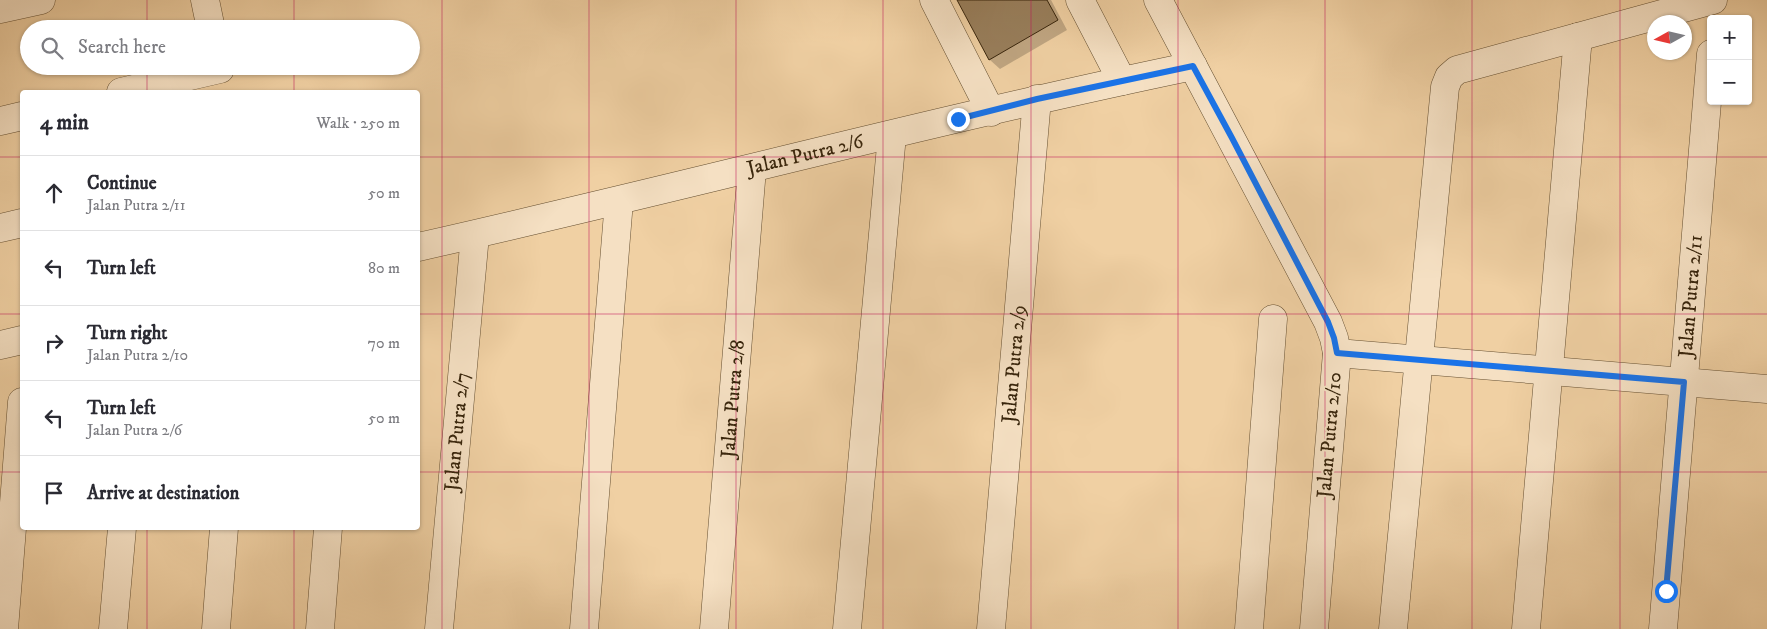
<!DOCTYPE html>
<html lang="en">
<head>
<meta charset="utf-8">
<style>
	body { margin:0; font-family:"IM FELL DW Pica",serif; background:#f7f7f7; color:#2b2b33 }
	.controls { position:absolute; right:15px; top:15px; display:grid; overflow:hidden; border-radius:5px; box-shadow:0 1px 4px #0004 }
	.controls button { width:45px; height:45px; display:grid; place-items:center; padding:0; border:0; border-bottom:1px solid #e1e1e2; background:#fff; color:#2b2b33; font:25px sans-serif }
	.compass { position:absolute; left:1647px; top:15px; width:45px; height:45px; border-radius:50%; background:#fff; box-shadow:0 1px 4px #0004; rotate:262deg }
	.stop { position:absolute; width:15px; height:15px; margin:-11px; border:4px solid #1a73e8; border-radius:50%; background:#fff }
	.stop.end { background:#1a73e8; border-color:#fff; box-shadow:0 1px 5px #0008 }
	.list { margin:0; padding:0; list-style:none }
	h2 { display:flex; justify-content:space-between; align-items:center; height:65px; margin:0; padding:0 20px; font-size:21px }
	h2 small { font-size:16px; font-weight:400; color:#7c7c81 }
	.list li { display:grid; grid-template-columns:32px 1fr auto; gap:15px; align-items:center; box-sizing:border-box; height:75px; padding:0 20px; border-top:1px solid #e1e1e2 }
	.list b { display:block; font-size:19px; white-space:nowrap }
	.list p { margin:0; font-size:16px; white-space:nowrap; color:#7c7c81 }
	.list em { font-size:16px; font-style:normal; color:#7c7c81 }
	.icon { flex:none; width:28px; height:28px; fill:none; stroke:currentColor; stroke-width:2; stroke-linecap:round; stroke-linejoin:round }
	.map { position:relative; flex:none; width:1767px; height:629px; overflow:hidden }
	.search { position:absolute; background:#fff; box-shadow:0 1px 4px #0004; left:20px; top:20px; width:400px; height:55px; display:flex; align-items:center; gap:12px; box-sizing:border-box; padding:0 18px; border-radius:28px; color:#7c7c81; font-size:19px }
	.panel { position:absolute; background:#fff; box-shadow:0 1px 4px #0004; left:20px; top:90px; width:400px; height:440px; border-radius:5px }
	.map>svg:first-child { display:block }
</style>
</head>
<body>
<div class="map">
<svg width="1767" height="629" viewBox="0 0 1767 629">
	<rect width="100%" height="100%" fill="#f0d0a3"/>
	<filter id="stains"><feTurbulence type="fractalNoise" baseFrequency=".004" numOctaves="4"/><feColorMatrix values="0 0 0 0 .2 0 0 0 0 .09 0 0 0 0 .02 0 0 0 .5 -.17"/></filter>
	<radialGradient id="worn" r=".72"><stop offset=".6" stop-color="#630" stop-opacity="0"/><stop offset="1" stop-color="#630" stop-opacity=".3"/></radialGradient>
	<path fill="#0003" d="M959 0H1051L1067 30 1000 69 990 60Z"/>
	<path fill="#987e5b" stroke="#38250c" d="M957 0H1047L1058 20 989 60Z"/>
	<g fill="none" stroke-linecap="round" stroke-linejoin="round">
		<g stroke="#665032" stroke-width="29">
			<g id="minor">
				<path d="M205 0 211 29"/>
				<path d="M934 0 991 112"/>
				<path d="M1080 0 1122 81"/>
				<path d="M1158 0 1328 322 1334 338 1337 353 1314 629"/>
				<path d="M0 9 41 0"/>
				<path d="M121 92 220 69"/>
				<path d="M0 121 22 116"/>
				<path d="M0 228 22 223"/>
				<path id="s1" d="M418 247C676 189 933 120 1193 66"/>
				<path d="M0 345 22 340"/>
				<path d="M1337 353 1767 389"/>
				<path d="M4 629 22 402"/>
				<path d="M113 629 122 528"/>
				<path d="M216 629 224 528"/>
				<path d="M320 629 328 528"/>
				<path id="s2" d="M439 629 475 235"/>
				<path d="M584 629 619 201"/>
				<path id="s3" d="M714 629 752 169"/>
				<path d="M847 629 892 135"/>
				<path id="s4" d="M991 629 1037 99"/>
				<path d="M1249 629 1273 319"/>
				<path d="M1393 629 1445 87 1449 77 1457 70 1713 0"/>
				<path d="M1526 629 1578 37"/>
				<path id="s5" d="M1663 629 1711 54"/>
			</g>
		</g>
		<use href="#minor" stroke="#f5e0c3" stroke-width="28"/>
	</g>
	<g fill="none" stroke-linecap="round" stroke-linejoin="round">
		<path stroke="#1a73e8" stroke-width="6" d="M958 119 1037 99 1193 66 1232 138 1328 322 1334 338 1337 353 1684 382 1666 591"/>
	</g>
	<path fill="none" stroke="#c2185b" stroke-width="1" stroke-opacity="0.55" d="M147 0V29M294 0V29M442 0V629M589 0V629M736 0V629M883 0V629M1031 0V629M1178 0V629M1325 0V629M1472 0V629M1620 0V629M147 66V92M294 66V92M0 157H22M418 157H1767M0 314H22M418 314H1767M0 472H22M418 472H1767M147 528V629M294 528V629"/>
	<g text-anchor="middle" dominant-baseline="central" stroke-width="4" stroke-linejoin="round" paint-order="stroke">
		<g font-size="20" fill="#38250c" stroke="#f5e0c3">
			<text stroke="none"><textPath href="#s1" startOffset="398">Jalan Putra 2/6</textPath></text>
			<text stroke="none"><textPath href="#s5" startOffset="334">Jalan Putra 2/11</textPath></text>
			<text stroke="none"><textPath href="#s4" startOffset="266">Jalan Putra 2/9</textPath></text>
			<text stroke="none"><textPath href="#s3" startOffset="231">Jalan Putra 2/8</textPath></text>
			<text stroke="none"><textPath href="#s2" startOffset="198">Jalan Putra 2/7</textPath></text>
			<text transform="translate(1330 435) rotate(-85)">Jalan Putra 2/10</text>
		</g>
	</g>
	<rect width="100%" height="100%" filter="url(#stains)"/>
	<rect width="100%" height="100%" fill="url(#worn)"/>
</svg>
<div class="controls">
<button>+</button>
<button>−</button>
</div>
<svg class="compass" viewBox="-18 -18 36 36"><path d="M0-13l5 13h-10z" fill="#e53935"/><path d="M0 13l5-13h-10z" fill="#7c7c81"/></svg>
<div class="stop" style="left:1666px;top:591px"></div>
<div class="stop end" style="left:958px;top:119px"></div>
<div class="search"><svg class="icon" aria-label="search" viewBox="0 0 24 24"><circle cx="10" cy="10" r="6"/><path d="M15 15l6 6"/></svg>Search here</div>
<section class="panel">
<h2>4 min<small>Walk · 250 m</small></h2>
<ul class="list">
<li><svg class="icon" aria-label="ahead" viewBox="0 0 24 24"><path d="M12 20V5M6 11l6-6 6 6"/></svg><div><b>Continue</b><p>Jalan Putra 2/11</p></div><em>50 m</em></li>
<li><svg class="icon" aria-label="left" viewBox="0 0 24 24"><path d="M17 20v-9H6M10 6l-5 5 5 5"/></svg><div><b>Turn left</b></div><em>80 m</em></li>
<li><svg class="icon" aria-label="right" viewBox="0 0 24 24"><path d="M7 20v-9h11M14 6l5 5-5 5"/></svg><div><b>Turn right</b><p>Jalan Putra 2/10</p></div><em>70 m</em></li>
<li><svg class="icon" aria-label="left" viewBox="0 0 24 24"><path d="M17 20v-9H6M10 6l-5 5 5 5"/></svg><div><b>Turn left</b><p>Jalan Putra 2/6</p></div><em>50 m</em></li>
<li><svg class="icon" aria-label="arrive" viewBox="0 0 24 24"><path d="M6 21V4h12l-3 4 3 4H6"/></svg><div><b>Arrive at destination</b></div></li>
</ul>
</section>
</div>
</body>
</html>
